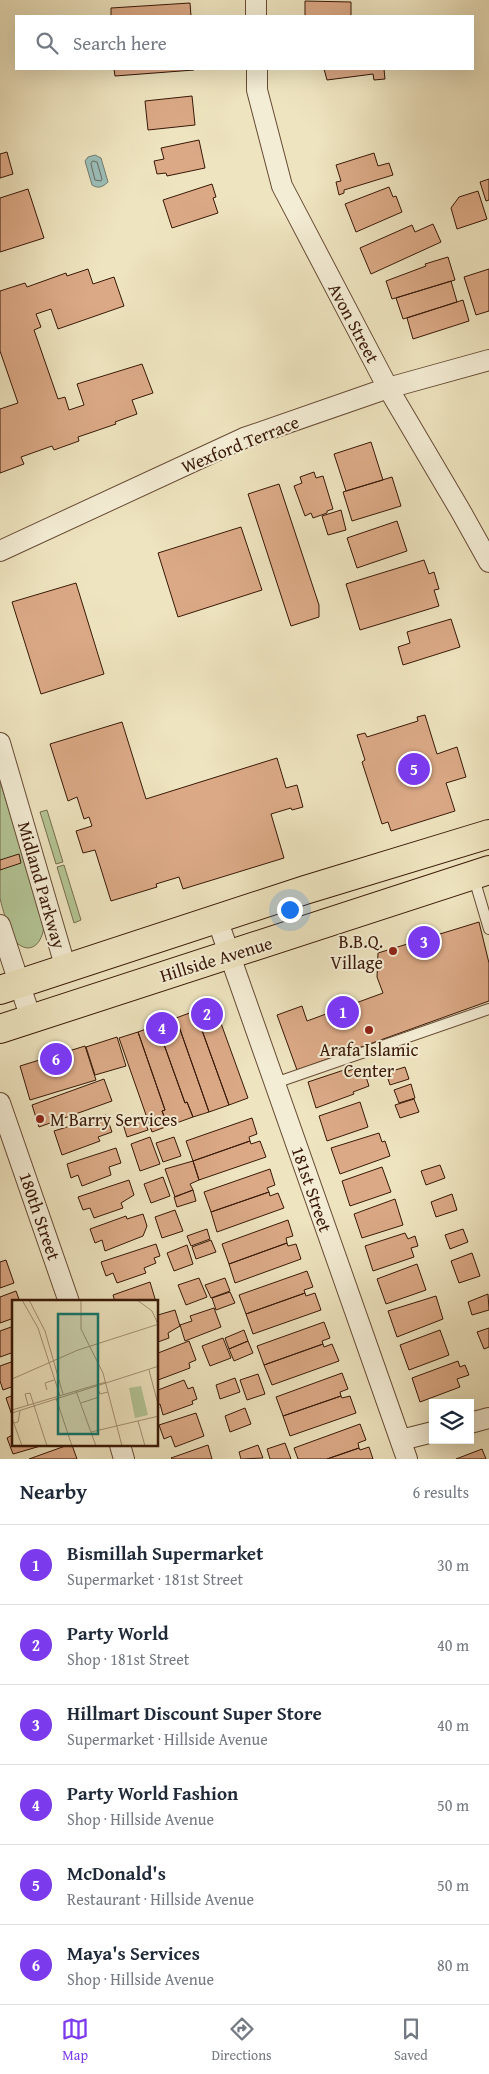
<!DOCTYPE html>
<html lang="en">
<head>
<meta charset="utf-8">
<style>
	body { margin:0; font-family:"Gentium Book Plus",serif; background:#f2f2f3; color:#1f2937 }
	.controls { position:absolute; right:15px; bottom:15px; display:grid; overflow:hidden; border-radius:0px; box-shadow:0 5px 20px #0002 }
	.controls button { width:45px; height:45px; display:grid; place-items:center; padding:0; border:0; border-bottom:1px solid #e0e1e3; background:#fff; color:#1f2937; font:25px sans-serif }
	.you { position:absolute; left:289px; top:909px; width:18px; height:18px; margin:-12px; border:4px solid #fff; border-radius:50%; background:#1a73e8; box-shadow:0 0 0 8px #1a73e833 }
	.badge { display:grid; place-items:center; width:32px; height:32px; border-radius:50%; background:#7c3aed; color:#fff; font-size:16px; font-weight:700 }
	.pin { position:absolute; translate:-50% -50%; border:2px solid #fff; box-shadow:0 1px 5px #0006 }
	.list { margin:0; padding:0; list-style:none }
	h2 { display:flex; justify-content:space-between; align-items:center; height:65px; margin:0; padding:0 20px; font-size:21px }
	h2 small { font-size:16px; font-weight:400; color:#747a83 }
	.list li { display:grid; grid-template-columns:32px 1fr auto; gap:15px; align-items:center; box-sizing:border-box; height:80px; padding:0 20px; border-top:1px solid #e0e1e3 }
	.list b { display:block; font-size:19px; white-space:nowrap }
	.list p { margin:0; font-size:16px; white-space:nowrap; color:#747a83 }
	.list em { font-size:16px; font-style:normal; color:#747a83 }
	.icon { flex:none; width:28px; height:28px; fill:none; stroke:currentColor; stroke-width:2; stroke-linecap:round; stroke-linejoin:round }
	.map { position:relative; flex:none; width:489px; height:1459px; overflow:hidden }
	.search { position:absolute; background:#fff; box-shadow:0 5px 20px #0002; left:15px; right:15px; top:15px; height:55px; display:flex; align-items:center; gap:12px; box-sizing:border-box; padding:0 18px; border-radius:0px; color:#747a83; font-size:19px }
	.sheet { height:545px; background:#fff }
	nav { display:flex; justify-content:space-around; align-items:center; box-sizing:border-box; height:70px; border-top:1px solid #e0e1e3; background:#fff; font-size:14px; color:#747a83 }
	nav a { display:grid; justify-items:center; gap:2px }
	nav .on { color:#7c3aed }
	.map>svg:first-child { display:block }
</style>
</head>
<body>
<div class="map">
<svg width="489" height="1459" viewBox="0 0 489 1459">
	<rect width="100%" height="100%" fill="#eee4bf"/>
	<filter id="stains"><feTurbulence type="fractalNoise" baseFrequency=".004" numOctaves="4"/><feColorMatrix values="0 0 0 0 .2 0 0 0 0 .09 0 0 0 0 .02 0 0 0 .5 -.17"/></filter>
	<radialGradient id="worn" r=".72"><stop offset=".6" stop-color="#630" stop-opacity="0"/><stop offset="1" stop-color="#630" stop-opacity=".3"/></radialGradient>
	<path fill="#b4c595" stroke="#766e4e" d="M0 781 44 924C44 938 34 956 18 944 11 938 2 908 0 898 0 887 0 874 0 863 0 836 0 808 0 781Z
		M47 810 63 862 56 864 40 812Z
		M64 865 81 920 74 923 57 867Z"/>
	<path fill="#9bbeb8" stroke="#737c71" d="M95 155 101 158 108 182C103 187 98 189 92 185L85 161 88 157Z"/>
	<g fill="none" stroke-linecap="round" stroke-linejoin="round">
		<path stroke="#6a6b5f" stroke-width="1" d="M93 161 97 162 102 179 101 181 95 180 91 164Z"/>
	</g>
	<path fill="#dba986" stroke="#381806" d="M305 1 351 2V16H305Z
		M190 3 191 16H111V8Z
		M114 69H194V70L115 76Z
		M324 69H384L385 79 374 80 373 74 327 80Z
		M192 96 195 125 148 130 145 101Z
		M199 140 205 168 167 176 166 173 157 174 154 161 164 159 161 148Z
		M7 152 13 174 0 178V154Z
		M374 153 378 166 389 163 393 175 344 190V193L339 195 336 182 341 181 336 165Z
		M489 179V200L486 201 480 182Z
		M212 184 216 197 213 198 218 213 172 228 163 200Z
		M389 187 393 197 396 196 402 212 356 232 345 204Z
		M28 189 44 238 0 252V198Z
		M478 191 487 219 457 229 451 208 459 197Z
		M433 224 441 242 371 274 360 248 412 225 415 232Z
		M448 257 455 280 392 299 386 281 426 266 425 264Z
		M88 269 93 284 114 277 124 306 58 329 51 309 36 314 41 327 34 330 58 399 65 397 69 410 84 405 77 384 142 364 153 393 132 400 137 414 115 422 116 424 78 437 79 441 54 450 52 446 21 457 24 464 0 473V409L18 403 0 351V291L25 283 27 287 66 273 67 276Z
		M489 269V311L476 315 464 277Z
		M451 281 457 302 403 319 396 298Z
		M463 300 469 321 413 339 407 318Z
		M371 442 383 480 346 491 334 454Z
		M314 472 316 478 323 476 333 509 327 511V513L313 518 311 513 305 516 294 486 302 483 300 477Z
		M392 477 401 506 352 521 343 492Z
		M279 484 319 605V617L291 626 248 494Z
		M341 510 346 530 328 535 322 516Z
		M397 521 407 551 357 568 347 538Z
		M241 527 262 590 178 617 158 553Z
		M424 560 429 574 434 572 439 589 434 590 439 606 360 630 346 584Z
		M76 583 104 674 41 694 12 602Z
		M451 619 460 647 403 665 398 647 410 643 407 632Z
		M425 715 437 754 457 747 466 777 446 783 455 811 391 831 388 822 382 824 362 762 365 760 357 735 365 733 367 737 418 721 417 717Z
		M122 722 146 799 277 758 286 788 297 785 303 807 292 810 291 808 271 814 284 858 183 889 179 877 156 884 157 887 111 901 95 850 83 853 76 831 92 826 89 817 84 819 77 797 68 801 50 744Z
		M19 854 21 863 0 870V860Z
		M479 922 489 963V1001L297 1070 277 1015 302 1006 307 1021 383 993 377 977 378 953Z
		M214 1004 248 1098 229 1105 195 1011Z
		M195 1011 229 1105 209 1112 176 1018Z
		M176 1018 209 1112 193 1117 187 1102 185 1103 157 1025Z
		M157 1025 185 1103 187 1102 193 1117 168 1126 162 1111 165 1110 138 1032Z
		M138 1032 165 1110 162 1111 168 1126 152 1132 119 1038Z
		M117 1037 126 1066 95 1075 86 1047Z
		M85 1046 96 1080 30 1100 20 1066Z
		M359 1067 361 1072 364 1071 369 1086 353 1092 354 1094 316 1108 308 1082 347 1069 348 1071Z
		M405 1067 409 1079 390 1085 386 1073Z
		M104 1079 112 1101 39 1127 32 1105Z
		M411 1084 415 1098 399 1103 394 1090Z
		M414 1099 419 1112 400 1118 395 1105Z
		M360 1102 368 1127 327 1141 319 1116Z
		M106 1115 112 1132 98 1137 100 1141 62 1155 54 1131Z
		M143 1116 148 1130 127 1137 123 1124Z
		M252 1118 257 1134 249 1137 250 1141 193 1161 186 1141Z
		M379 1133 382 1142 385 1141 390 1156 340 1174 331 1148Z
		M150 1137 160 1164 140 1171 131 1144Z
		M174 1137 181 1156 163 1162 156 1143Z
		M250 1141 251 1144 260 1141 266 1157 199 1180 193 1161Z
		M116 1148 121 1163 109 1167 111 1175 82 1186 78 1175 71 1178 67 1164Z
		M193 1161 199 1180 190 1184 193 1190 175 1197 165 1169Z
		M440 1165 445 1178 426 1185 421 1171Z
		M382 1167 391 1192 350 1206 342 1181Z
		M270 1169 275 1185 267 1188 269 1192 211 1212 204 1192Z
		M163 1177 170 1196 151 1203 144 1184Z
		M129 1180 134 1195 121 1203 123 1208 94 1218 90 1208 83 1210 78 1197Z
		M193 1190 196 1201 177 1207 174 1197Z
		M269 1192 270 1196 278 1193 284 1208 217 1232 211 1212Z
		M452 1194 457 1210 436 1217 431 1202Z
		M395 1199 403 1225 362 1238 354 1214Z
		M175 1210 183 1231 162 1238 155 1217Z
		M143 1214 147 1226 143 1236 105 1251 102 1240 95 1243 90 1229 126 1216 127 1219Z
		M288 1220 293 1236 286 1238 287 1243 229 1264 222 1244Z
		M207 1229 210 1239 191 1246 187 1236Z
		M463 1229 468 1242 450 1249 445 1235Z
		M405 1233 408 1239 415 1236 418 1246 411 1248 414 1257 373 1271 365 1246Z
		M211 1240 216 1252 196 1259 192 1247Z
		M287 1243 288 1246 296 1244 301 1259 235 1283 229 1264Z
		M156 1244 160 1256 154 1258 156 1263 144 1268 146 1273 117 1283 113 1273 106 1276 101 1262Z
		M187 1245 193 1264 174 1271 167 1253Z
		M472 1253 480 1276 459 1283 451 1261Z
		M6 1260 14 1283 0 1288V1262Z
		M417 1264 426 1290 386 1304 377 1279Z
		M307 1271 313 1287 304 1290 305 1293 246 1314 239 1295Z
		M199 1278 207 1297 186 1305 178 1285Z
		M225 1278 230 1291 211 1298 205 1285Z
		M150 1282 156 1302H115L113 1295Z
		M16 1291 20 1302H14V1318L0 1323V1297Z
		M230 1292 235 1303 216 1310 212 1298Z
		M305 1293 306 1296 315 1293 321 1310 253 1334 246 1314Z
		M488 1294 489 1310 472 1315 468 1302Z
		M436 1296 443 1319 397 1337 388 1311Z
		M214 1308 221 1327 185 1341 180 1325 192 1321 190 1316Z
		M175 1310 180 1326 168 1333 169 1338 158 1342V1315Z
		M324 1322 330 1338 322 1341 323 1344 264 1365 257 1346Z
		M14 1326V1352L0 1357V1331Z
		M489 1328V1347L484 1349 477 1332Z
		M244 1330 248 1341 229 1349 225 1338Z
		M440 1330 449 1355 409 1370 400 1345Z
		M223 1338 231 1358 210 1366 202 1346Z
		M189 1341 196 1360 189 1363 190 1368 158 1380V1353Z
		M248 1341 253 1353 234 1361 229 1349Z
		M323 1344 324 1347 332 1344 339 1361 272 1385 264 1365Z
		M14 1361V1386L3 1390 0 1381V1366Z
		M458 1361 460 1367 465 1365 469 1375 457 1379 460 1387 420 1402 412 1378Z
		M342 1373 348 1389 340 1392 341 1396 283 1416 276 1397Z
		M258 1374 265 1394 247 1400 240 1380Z
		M235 1378 240 1392 220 1399 216 1385Z
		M184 1380 188 1389 193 1387 197 1399 192 1401 193 1404 163 1415 160 1404 158 1405V1390Z
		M14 1395V1421L6 1398Z
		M341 1396 342 1398 350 1396 356 1413 290 1436 283 1416Z
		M245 1408 251 1424 230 1432 225 1416Z
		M196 1413 204 1436 175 1447 171 1436 164 1439 159 1425Z
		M360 1424 366 1440 358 1443 359 1448 327 1459H298L294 1448Z
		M14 1434V1445H44L13 1454 7 1438Z
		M285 1443 291 1459H270L267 1449Z
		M68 1445H72L77 1459H29Z
		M208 1445 212 1459H172L171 1458Z
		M258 1445 263 1458 241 1459 239 1452Z
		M369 1447 373 1459H327L359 1448 360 1450Z
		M482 1449 486 1459H456Z"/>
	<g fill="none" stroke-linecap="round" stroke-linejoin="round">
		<g stroke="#664b34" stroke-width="12">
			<path id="service" d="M473 875 489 929
				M275 1083 489 1009"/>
		</g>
		<g stroke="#664b34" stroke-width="22">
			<path id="minor" d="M256 0V16
				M257 69V90L282 186 388 388 460 510 489 562
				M0 551 244 438 388 388 489 360
				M0 743 66 969
				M217 919 407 1459
				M0 925 31 1019
				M0 1103 69 1302
				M470 1423 489 1418
				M401 1440 433 1432
				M120 1445 124 1459"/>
		</g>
		<g stroke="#381806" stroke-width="30">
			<path id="primary" d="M0 990 305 890 489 834
				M0 1029 489 870"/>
		</g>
		<use href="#service" stroke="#f4edd5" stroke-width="10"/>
		<use href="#minor" stroke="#f4edd5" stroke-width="20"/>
		<use href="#primary" stroke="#eee4bf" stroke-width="28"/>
	</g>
	<g fill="#8f2418" stroke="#f4edd5" stroke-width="2">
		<circle cx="393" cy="951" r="5"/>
		<circle cx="369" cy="1030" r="5"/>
		<circle cx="40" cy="1119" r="5"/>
	</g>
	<g text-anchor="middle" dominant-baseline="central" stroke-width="4" stroke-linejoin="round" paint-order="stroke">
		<g font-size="18" fill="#381806" stroke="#f4edd5">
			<text transform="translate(354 323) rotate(62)">Avon Street</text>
			<text transform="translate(240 444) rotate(-22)">Wexford Terrace</text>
			<text transform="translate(42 885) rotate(74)">Midland Parkway</text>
			<text transform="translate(216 959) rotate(-17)">Hillside Avenue</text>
			<text transform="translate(312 1189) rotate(71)">181st Street</text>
			<text transform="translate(40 1216) rotate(71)">180th Street</text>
		</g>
		<g font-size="18" fill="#381806" stroke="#f4edd5" text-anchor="end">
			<text x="383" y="941">B.B.Q.<tspan x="383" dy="21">Village</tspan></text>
			<text x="369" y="1049" text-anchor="middle">Arafa Islamic<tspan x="369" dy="21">Center</tspan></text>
			<text x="50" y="1119" text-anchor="start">M Barry Services</text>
		</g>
	</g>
	<g transform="translate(12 1300)">
		<rect width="146" height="146" fill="#eee4bf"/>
		<path d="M129 86 136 115 123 118 117 88Z" fill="#b4c595"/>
		<path fill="none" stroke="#a59275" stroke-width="1" d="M10 0 26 28 48 96M17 0 33 31 51 94M69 0V29L91 73 110 146M125 0 140 11 146 24M137 70 147 108M0 79 66 50 147 24M85 86 88 94 96 92M35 90 33 83 42 80M64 91 84 146M44 98 60 146M69 103 87 97M16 105 13 94 18 93 35 146M0 110 94 82M0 113 147 66M0 118 10 146M126 121 133 146M2 123 6 122 8 111M79 132 147 116"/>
		<path fill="#0f766e" fill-opacity="0.15" stroke="#0f766e" stroke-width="2.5" d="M46 14H86V134H46Z"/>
		<rect width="146" height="146" fill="none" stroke="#381806" stroke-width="2.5"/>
	</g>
	<rect width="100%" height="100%" filter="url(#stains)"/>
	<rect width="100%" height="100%" fill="url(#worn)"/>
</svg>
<div class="controls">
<button><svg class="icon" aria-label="layers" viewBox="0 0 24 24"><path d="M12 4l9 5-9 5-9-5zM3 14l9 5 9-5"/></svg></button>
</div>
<div class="you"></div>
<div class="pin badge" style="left:343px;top:1012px">1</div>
<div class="pin badge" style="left:207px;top:1014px">2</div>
<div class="pin badge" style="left:424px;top:942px">3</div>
<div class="pin badge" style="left:162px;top:1028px">4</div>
<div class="pin badge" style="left:414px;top:769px">5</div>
<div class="pin badge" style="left:56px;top:1059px">6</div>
<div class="search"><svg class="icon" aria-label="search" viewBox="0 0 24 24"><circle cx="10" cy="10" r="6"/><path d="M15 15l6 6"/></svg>Search here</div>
</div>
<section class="sheet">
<h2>Nearby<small>6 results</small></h2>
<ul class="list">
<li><span class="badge">1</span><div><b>Bismillah Supermarket</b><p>Supermarket · 181st Street</p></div><em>30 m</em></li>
<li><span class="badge">2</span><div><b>Party World</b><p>Shop · 181st Street</p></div><em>40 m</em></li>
<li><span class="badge">3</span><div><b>Hillmart Discount Super Store</b><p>Supermarket · Hillside Avenue</p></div><em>40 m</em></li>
<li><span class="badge">4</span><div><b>Party World Fashion</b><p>Shop · Hillside Avenue</p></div><em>50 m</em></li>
<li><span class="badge">5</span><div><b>McDonald's</b><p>Restaurant · Hillside Avenue</p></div><em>50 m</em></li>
<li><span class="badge">6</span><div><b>Maya's Services</b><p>Shop · Hillside Avenue</p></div><em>80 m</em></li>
</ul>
</section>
<nav>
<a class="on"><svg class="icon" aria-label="map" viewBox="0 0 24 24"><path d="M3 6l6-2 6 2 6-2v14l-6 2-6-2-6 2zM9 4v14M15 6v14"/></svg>Map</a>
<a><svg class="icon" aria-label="directions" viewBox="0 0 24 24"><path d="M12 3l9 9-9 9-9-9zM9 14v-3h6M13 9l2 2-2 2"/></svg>Directions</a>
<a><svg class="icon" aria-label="saved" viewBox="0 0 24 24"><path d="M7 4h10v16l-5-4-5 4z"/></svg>Saved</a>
</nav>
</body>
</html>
